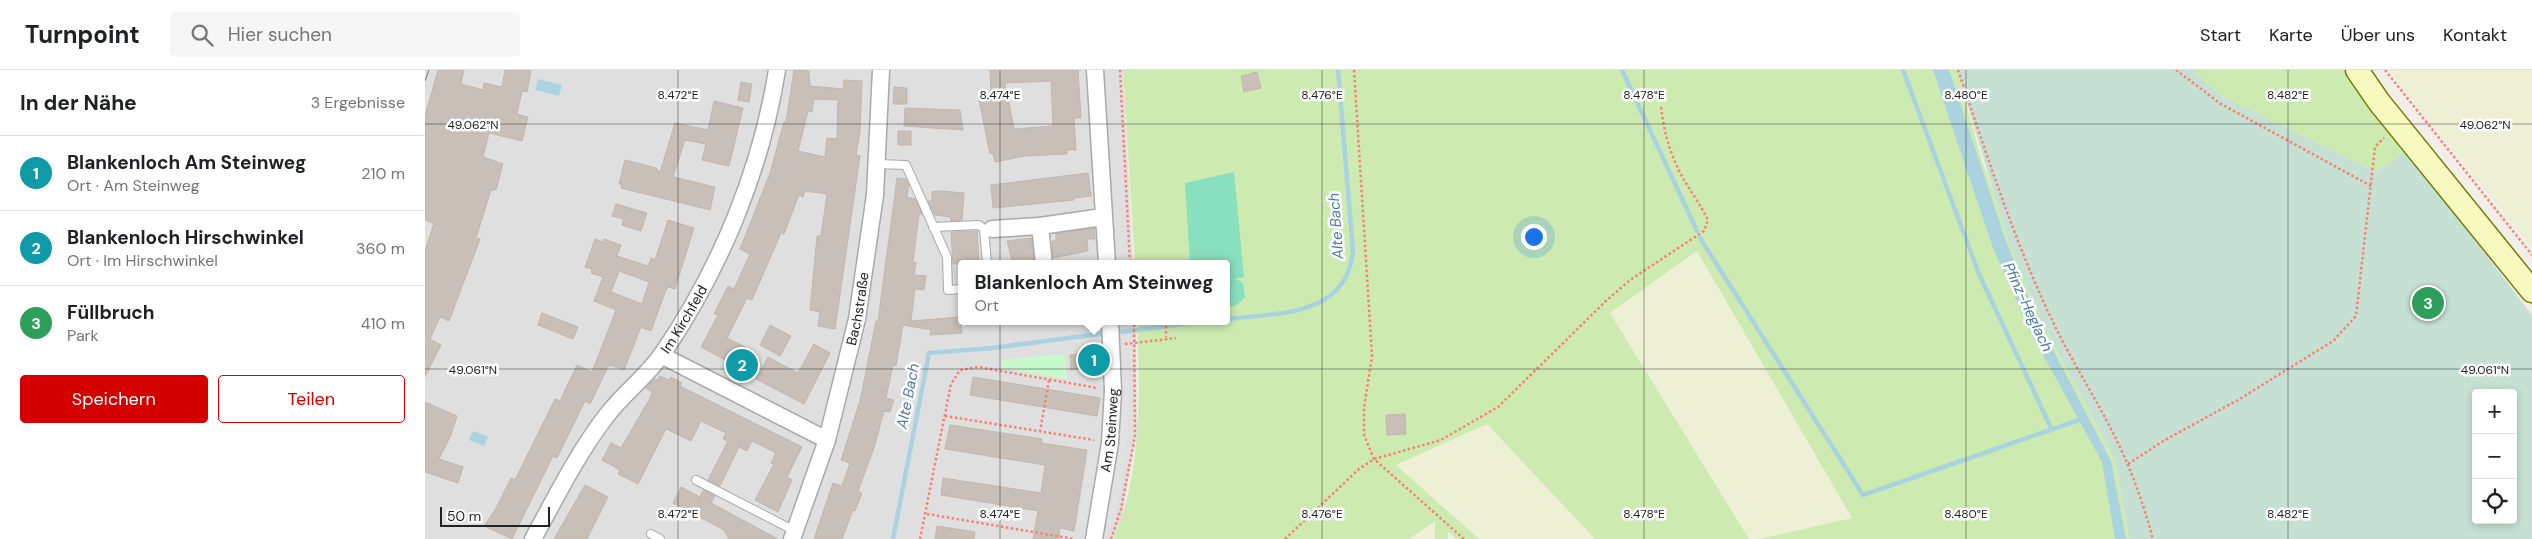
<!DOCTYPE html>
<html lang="de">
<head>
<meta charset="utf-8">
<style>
	body { margin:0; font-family:"DM Sans",sans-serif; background:#f6f6f6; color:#202124 }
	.controls { position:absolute; right:15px; bottom:15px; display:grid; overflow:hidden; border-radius:5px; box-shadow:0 2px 8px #0003 }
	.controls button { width:45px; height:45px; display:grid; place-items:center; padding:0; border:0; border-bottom:1px solid #e0e0e0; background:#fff; color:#202124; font:25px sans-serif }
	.scale { position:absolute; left:15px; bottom:12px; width:110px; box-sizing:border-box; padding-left:5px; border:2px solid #222; border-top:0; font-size:14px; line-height:18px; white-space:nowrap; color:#222; -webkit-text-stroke:4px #fff; paint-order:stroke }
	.you { position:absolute; left:1108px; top:166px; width:18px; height:18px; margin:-12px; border:4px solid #fff; border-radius:50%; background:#1a73e8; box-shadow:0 0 0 8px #1a73e833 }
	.badge { display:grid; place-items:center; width:32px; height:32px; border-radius:50%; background:#d40000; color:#fff; font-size:16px; font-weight:700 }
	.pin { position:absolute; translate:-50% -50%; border:2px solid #fff; box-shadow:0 1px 5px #0006 }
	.popup { position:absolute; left:533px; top:190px; width:272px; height:65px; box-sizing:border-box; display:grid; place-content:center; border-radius:5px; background:#fff; filter:drop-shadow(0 1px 4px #0005); font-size:16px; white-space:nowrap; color:#757577 }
	.popup b { font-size:19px; color:#202124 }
	.popup::after { content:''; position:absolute; left:50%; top:100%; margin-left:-10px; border:10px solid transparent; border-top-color:#fff }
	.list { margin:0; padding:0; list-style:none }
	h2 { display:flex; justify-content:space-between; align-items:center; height:65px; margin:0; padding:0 20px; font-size:21px }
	h2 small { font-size:16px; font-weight:400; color:#757577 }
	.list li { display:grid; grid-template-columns:32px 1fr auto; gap:15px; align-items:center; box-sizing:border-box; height:75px; padding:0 20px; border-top:1px solid #e0e0e0 }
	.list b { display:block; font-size:19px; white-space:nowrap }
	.list p { margin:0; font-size:16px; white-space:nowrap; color:#757577 }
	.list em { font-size:16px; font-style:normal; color:#757577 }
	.actions { display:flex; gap:10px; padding:15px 20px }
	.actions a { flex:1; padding:11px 0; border:1px solid #d40000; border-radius:5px; text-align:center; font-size:18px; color:#d40000 }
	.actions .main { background:#d40000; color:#fff }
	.icon { flex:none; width:28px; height:28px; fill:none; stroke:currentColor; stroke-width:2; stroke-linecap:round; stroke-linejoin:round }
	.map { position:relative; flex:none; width:2107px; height:469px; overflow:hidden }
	header { display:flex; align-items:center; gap:30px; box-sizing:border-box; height:70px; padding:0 25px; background:#fff; border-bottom:1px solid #e0e0e0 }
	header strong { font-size:24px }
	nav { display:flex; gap:28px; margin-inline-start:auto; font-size:18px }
	.search { width:350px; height:45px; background:#f6f6f6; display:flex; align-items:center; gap:12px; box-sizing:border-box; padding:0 18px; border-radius:5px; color:#757577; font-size:19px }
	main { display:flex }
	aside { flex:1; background:#fff }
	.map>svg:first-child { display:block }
</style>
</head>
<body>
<header>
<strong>Turnpoint</strong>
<div class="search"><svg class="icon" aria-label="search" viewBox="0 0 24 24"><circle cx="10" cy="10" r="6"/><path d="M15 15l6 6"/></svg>Hier suchen</div>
<nav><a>Start</a><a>Karte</a><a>Über uns</a><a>Kontakt</a></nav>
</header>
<main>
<aside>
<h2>In der Nähe<small>3 Ergebnisse</small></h2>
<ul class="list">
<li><span class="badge" style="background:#0f9aa8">1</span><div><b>Blankenloch Am Steinweg</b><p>Ort · Am Steinweg</p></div><em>210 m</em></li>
<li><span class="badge" style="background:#0f9aa8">2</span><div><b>Blankenloch Hirschwinkel</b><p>Ort · Im Hirschwinkel</p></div><em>360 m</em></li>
<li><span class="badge" style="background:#2e9e5b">3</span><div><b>Füllbruch</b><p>Park</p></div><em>410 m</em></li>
</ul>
<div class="actions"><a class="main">Speichern</a><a>Teilen</a></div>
</aside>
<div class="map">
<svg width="2107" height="469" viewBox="0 0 2107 469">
	<rect width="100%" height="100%" fill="#f2efe9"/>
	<path fill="#e0dfdf" d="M0 0H698L708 194H536V251H711L712 359 697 448 688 469H0Z"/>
	<path fill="#eef0d5" d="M1964 0H2107V177L1977 18Z
		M1272 181 1427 448 1334 469H1324L1185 243Z
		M1062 354 1170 469H1054L970 395Z
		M1010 450V469H984Z"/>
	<path fill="#cdebb0" d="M698 0H1532L1557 91 1618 255 1690 390 1704 469H1334L1427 448 1272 181 1185 243 1324 469H1170L1062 354 971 395 1054 469H1031L1023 462V469H1010V451L984 469H688C717 406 715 320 712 251H802V194H710Z
		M1768 0H1922L1982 81 1951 102 1795 25Z"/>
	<path fill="#c6e0d4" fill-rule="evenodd" d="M1532 0H1768L1795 25 1951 102 1982 81 2107 245V469H1704L1690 390 1618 255 1583 170ZM2051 323H2088V450H2051Z"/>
	<path fill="#c8facc" d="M639 284 642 309 577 298 576 290Z"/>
	<path fill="#88e0be" d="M809 102 819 207 802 210V194H765L760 113Z
		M811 209 818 213 820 227 812 235 802 237V211Z"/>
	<path fill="#e2e2e2" d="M694 311 704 312 703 362 699 378 689 377Z
		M689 382 700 384 694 420 683 418Z
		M664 387 676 388 671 416 660 414Z
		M659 418 671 420 666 454 653 452Z
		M683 424 694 426 689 455 678 453Z"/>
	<path fill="#aad3df" d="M1508 0H1524L1581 171 1613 251 1686 391 1701 469H1690L1677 392 1607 265 1568 178Z
		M113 9 137 15 134 26 110 20Z
		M48 361 63 367 59 376 44 370Z"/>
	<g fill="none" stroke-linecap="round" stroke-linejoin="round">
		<path stroke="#aad3df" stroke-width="4.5" d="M1197 0 1272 161
			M1478 0 1554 204 1627 360
			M1275 168 1438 425 1657 349
			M802 249C852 243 922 247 928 181L913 0
			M689 263 779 251
			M468 469 504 283 567 278 682 263"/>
	</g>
	<path fill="#c7bfb8" stroke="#c4b6ab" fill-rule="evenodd" d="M13 0H39L36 14 58 20 59 13 77 17 80 0H106L102 22 97 21 92 44 103 47 97 71 64 63 58 87 78 94 71 120H66L51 168 55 169 24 251 15 247 5 269 16 275 0 307V181L9 153 0 150V46Z
		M369 0 384 1 385 16 418 19 419 10 437 11 435 62 431 85 435 86 410 259 393 256 395 242 385 240 392 166H396L402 124 380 121 378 127 374 125 359 164 356 163 327 230 322 228 302 268 320 277 310 295 276 277 293 245 289 244 303 216 309 219 325 184 315 179 345 103 359 52H361ZM389 29 413 30 412 69 402 68 400 87 373 81 383 41 387 42Z
		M565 0H653L656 48H649L651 80H642V84L600 86 570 92 568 83 565 84 554 30 566 28ZM626 11 628 56 589 59 580 13Z
		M832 2 836 18 819 22 816 6Z
		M316 12 327 14 324 32 313 30Z
		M469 17 482 18V34H468Z
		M289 31 318 38 304 96 277 90 281 74 260 70 248 107 290 117 285 140 196 118 197 114H194L200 90 231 98 235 102 250 53 283 60Z
		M480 38 535 40 538 60 479 56Z
		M473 61H486V75H473Z
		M663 103 666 126 649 128V130L568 138 566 115Z
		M472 108 481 109 484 115 482 127 490 129 497 144H494L488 192 491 193 489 205 501 206 499 220 490 219 486 251 535 247 537 263 505 265 506 260 478 255 471 296 468 295 461 328 469 330 465 342 459 341 449 378 433 421 437 423 430 441 428 440 417 469H389L408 413 417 416 425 393 416 390 435 331 451 251H453Z
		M515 121 539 123 537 150 526 151V147L510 145 503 131H507V122Z
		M191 134 222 143 216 161 197 155 199 149 187 146Z
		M243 150 269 158 250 219 244 217 241 220 226 261 216 257 199 300 184 295 165 334 160 331 132 388 128 386 87 469 59 456 70 440 86 408 90 410 130 329 135 331 152 295 167 302 191 240 169 231 178 207 166 203 167 199 160 197 170 169 178 172 179 169 196 175 192 186 223 196 226 188 230 190ZM194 201 224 212 217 234 186 222Z
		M669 158 670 169H662L663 181 628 188 627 171H631V164Z
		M552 161 554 194H528L526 162Z
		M606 168 609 194H588L582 171Z
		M117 243 153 257 148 269 113 255Z
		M345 255 366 266 355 286 335 275Z
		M389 274 405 283 379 334 331 309 343 287 373 303Z
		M672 282 674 297 646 300 645 285Z
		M235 306 244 310 246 307 257 313 255 316 377 377 362 407 367 410 353 442 330 430 349 394 346 393 351 383 327 371 322 381 314 377 295 416 283 410 303 371 298 369 301 363 276 351 266 371 241 359 213 414 193 404 195 400 177 390 186 373 196 378 225 328 227 322 221 318 230 309 233 310Z
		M548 307 675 328 672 346 545 325Z
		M0 332 32 346 26 365 14 389 38 397 33 413 0 402Z
		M980 344 981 364 962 365 961 345Z
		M525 355 617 369 616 373 662 380 649 461 635 458 634 469H608L613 441 516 425 518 408 616 423 620 395 520 379Z
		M160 415 183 427 162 469H129Z
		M256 417 275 427 278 420 290 426 286 433 353 469H304L299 460 248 433Z
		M512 456 550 462 549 469H510Z"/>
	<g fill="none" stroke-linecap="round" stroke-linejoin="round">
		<g stroke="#a9a9a9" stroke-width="10">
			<path id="service" d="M452 94 481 95 522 187 523 220 536 219
				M508 157 554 155 559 159H567
				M559 159 562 194
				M271 410 370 461
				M226 464 235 469"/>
		</g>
		<g stroke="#a9a9a9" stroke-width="19">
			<g id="minor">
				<path d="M670 0 682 194"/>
				<path d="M615 156 619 194"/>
				<path d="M567 159 615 156 678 147"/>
				<path d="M236 285 402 370"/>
				<path id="s1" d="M108 469C131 427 152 384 182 345 199 323 222 306 238 283 295 199 336 101 352 0"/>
				<path id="s2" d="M367 469 402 370 432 249 450 125 456 0"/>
				<path id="s3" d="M669 469 685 373 688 321 685 251"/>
			</g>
		</g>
		<g stroke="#707d05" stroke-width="25">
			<path id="secondary" d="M1932 0 1954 32 2107 221"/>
		</g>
		<path stroke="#fa8072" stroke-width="2.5" stroke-dasharray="2.5 2.5" stroke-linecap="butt" d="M695 0 705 194
			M929 0 947 286 939 338V365L949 389 1039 469
			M1533 0C1562 85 1589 171 1628 252 1646 290 1669 325 1688 363 1705 396 1718 432 1728 469
			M1751 0 1796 34 1946 116
			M1960 0 2107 185
			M741 251V267
			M700 274 751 268
			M520 346 669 370
			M615 362 624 310
			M1703 394 1740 370 1813 330 1908 271 1931 246 1950 77 1959 68
			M502 444 650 469
			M495 469 526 314 535 300 553 297 672 318
			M686 469 696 439 710 366 709 251
			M860 469 934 399 949 389 1016 370 1073 337 1181 231 1205 210 1279 161 1283 150C1276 136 1268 125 1261 113 1247 91 1238 61 1236 35"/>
		<use href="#service" stroke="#fff" stroke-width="8"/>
		<use href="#minor" stroke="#fff" stroke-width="16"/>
		<use href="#secondary" stroke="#f7fabf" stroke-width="22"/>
		<path stroke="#707070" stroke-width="1" d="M0 11 4 0"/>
	</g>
	<path fill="none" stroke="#222" stroke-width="1" stroke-opacity="0.45" d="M253 0V469M575 0V469M897 0V469M1219 0V469M1541 0V469M1863 0V469M0 54H2107M0 299H2107"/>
	<g text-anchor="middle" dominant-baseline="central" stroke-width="5" stroke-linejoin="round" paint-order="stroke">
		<g font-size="14" fill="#222" stroke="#fff">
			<text stroke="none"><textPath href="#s2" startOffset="240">Bachstraße</textPath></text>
			<text stroke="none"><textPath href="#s1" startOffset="268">Im Kirchfeld</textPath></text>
			<text stroke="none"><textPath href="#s3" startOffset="110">Am Steinweg</textPath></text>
		</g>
		<g font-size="15" font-style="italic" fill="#4a7aab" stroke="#fff">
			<text transform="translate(911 156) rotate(-94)">Alte Bach</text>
			<text transform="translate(1603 237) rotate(65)">Pfinz-Heglach</text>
			<text transform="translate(483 326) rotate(-79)">Alte Bach</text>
		</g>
	</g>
	<g font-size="12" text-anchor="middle" fill="#222" stroke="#fff" stroke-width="5" stroke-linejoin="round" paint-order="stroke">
		<text x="253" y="29">8.472°E</text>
		<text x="575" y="29">8.474°E</text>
		<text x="897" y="29">8.476°E</text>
		<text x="1219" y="29">8.478°E</text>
		<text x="1541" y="29">8.480°E</text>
		<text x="1863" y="29">8.482°E</text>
		<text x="48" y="59">49.062°N</text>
		<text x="2060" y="59">49.062°N</text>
		<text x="48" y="304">49.061°N</text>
		<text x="2060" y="304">49.061°N</text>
		<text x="253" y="448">8.472°E</text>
		<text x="575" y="448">8.474°E</text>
		<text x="897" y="448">8.476°E</text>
		<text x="1219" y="448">8.478°E</text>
		<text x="1541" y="448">8.480°E</text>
		<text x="1863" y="448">8.482°E</text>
	</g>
</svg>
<div class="controls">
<button>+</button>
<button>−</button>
<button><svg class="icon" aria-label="locate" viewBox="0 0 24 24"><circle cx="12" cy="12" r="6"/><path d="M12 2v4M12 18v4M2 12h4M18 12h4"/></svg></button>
</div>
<div class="scale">50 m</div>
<div class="you"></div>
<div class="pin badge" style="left:669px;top:290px;background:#0f9aa8">1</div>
<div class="popup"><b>Blankenloch Am Steinweg</b>Ort</div>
<div class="pin badge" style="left:317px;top:295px;background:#0f9aa8">2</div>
<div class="pin badge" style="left:2003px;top:233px;background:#2e9e5b">3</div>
</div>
</main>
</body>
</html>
